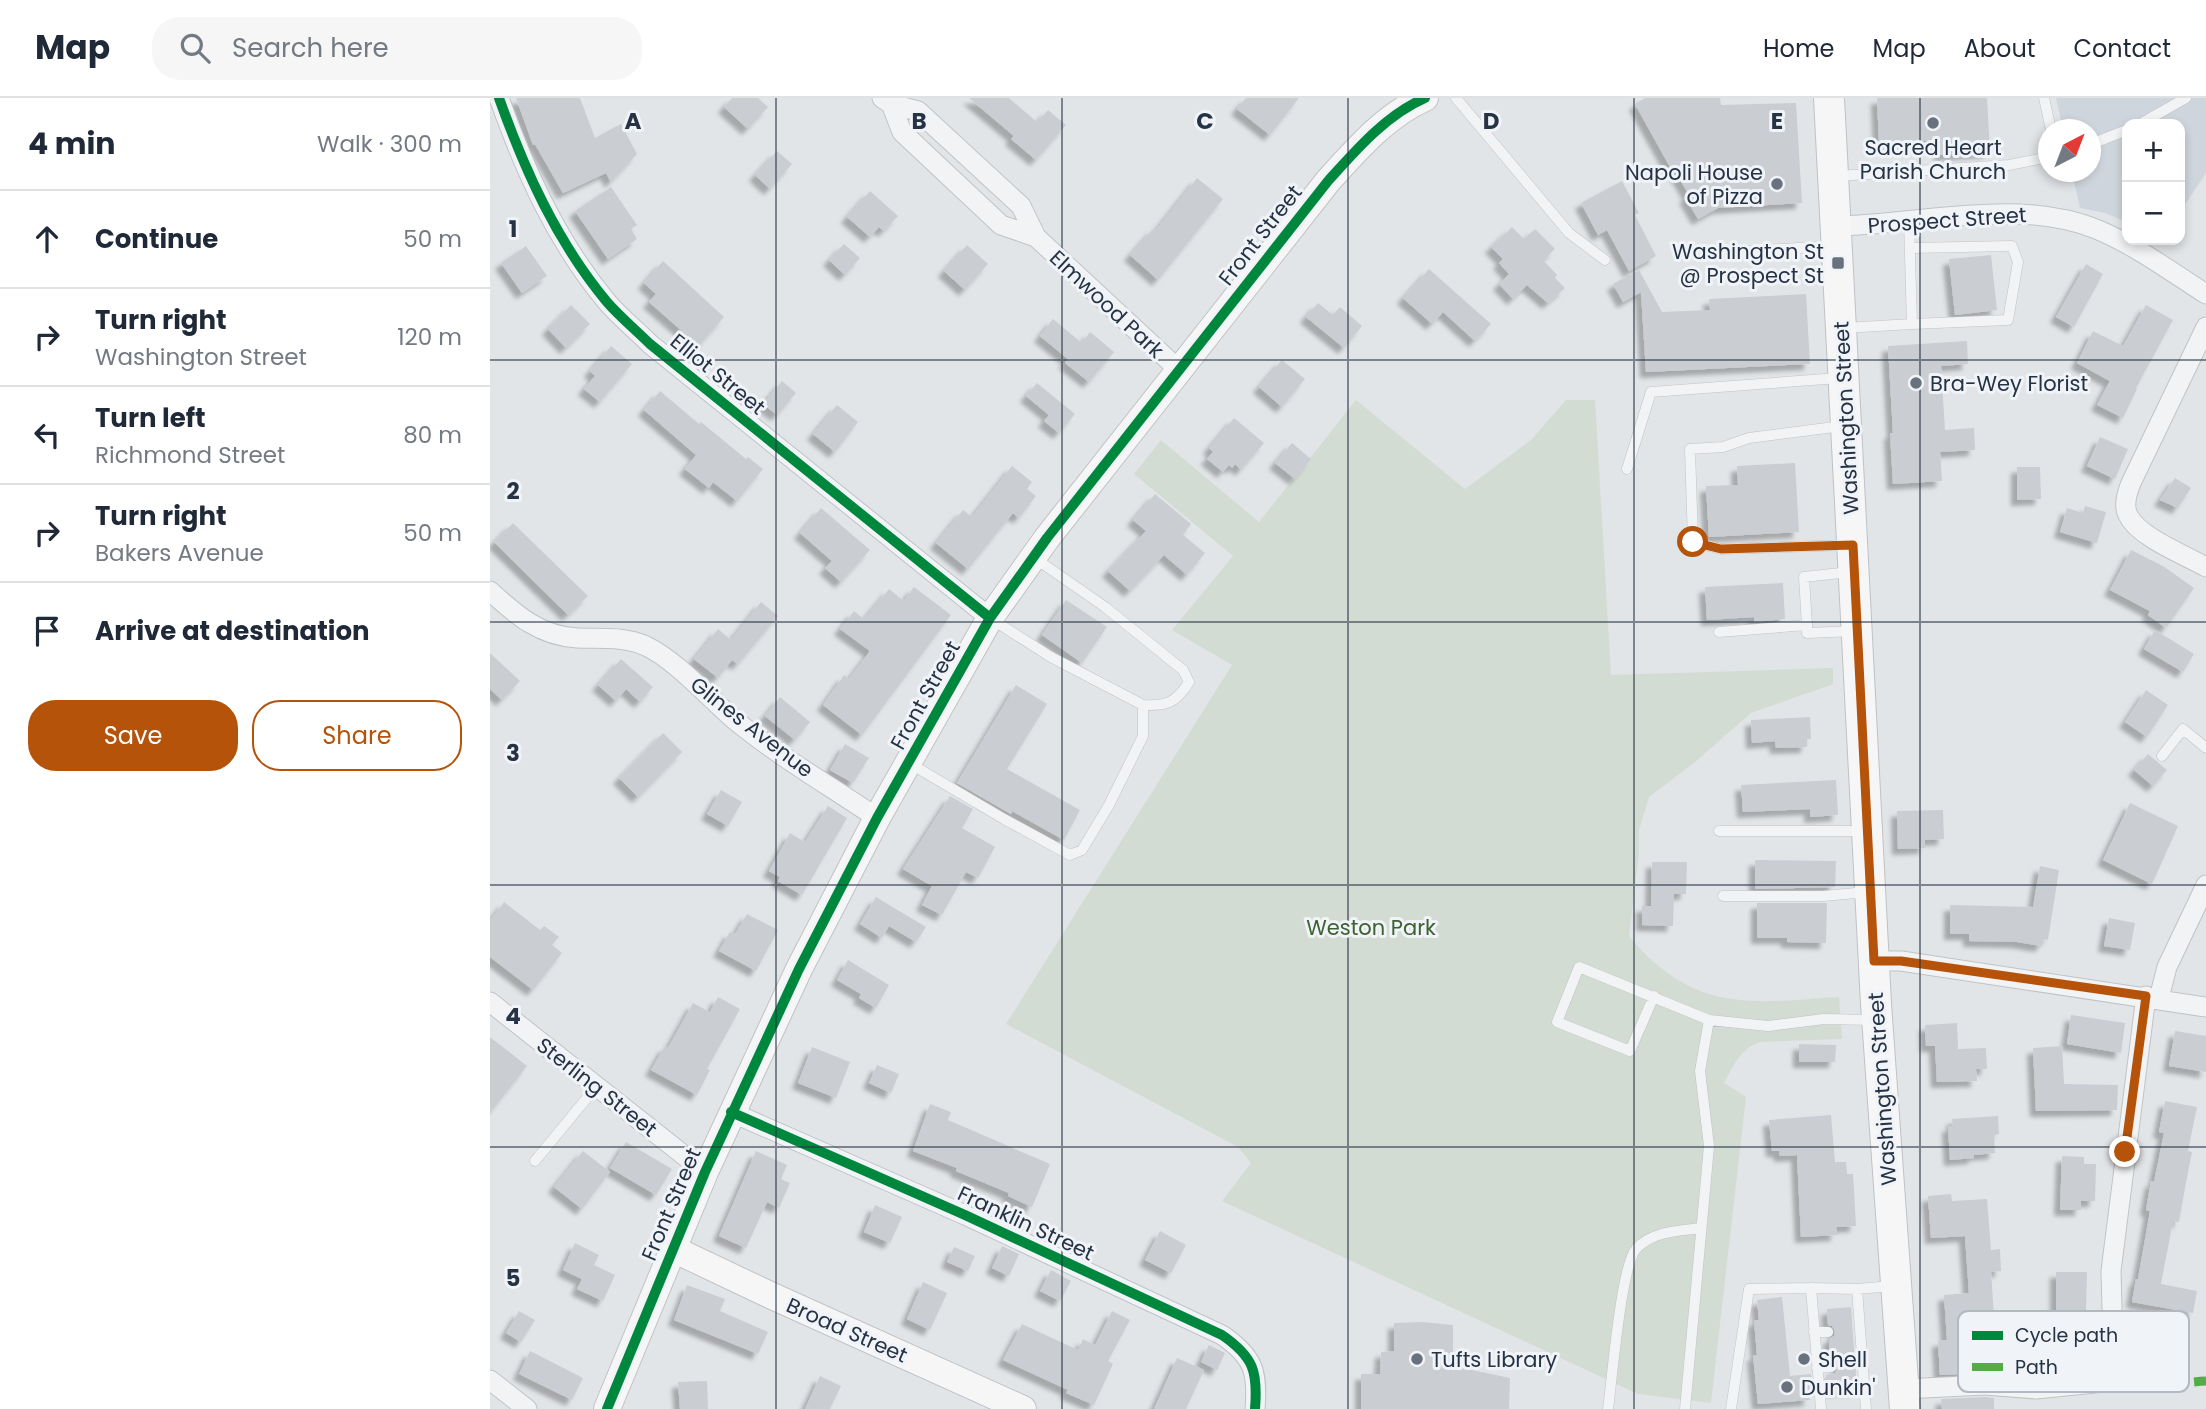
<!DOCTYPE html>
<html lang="en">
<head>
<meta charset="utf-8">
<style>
	body { margin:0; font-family:Poppins,sans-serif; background:#f6f6f7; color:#1f2937 }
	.controls { position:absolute; right:21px; top:21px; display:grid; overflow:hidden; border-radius:14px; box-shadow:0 4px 10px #0003 }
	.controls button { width:63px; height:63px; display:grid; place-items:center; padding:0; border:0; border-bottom:2px solid #e0e1e3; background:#fff; color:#1f2937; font:35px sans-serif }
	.compass { position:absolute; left:1548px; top:21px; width:63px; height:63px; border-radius:50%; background:#fff; box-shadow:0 4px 10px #0003; rotate:42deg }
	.stop { position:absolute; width:21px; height:21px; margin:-16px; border:5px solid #b45309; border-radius:50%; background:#fff }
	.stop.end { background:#b45309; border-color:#fff; box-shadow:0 2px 7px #0008 }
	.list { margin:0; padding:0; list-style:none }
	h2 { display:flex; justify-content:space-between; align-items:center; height:91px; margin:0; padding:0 28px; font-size:30px }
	h2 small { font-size:23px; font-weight:400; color:#747a83 }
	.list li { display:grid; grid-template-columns:46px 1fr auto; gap:21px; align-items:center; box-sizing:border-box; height:98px; padding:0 28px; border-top:2px solid #e0e1e3 }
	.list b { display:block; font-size:26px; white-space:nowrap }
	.list p { margin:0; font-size:23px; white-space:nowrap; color:#747a83 }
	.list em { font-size:23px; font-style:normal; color:#747a83 }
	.actions { display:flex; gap:14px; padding:21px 28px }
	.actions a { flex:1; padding:16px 0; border:2px solid #b45309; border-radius:28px; text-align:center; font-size:24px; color:#b45309 }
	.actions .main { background:#b45309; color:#fff }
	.icon { flex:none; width:38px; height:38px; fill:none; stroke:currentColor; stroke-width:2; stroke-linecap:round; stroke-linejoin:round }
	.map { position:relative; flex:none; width:1716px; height:1311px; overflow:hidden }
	header { display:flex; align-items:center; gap:42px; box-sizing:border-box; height:98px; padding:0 35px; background:#fff; border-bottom:2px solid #e0e1e3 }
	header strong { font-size:33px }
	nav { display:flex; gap:38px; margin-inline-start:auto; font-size:24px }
	.search { width:490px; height:63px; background:#f6f6f7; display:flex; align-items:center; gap:18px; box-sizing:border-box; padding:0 24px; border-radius:28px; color:#747a83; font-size:26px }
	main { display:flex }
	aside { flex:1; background:#fff }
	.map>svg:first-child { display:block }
</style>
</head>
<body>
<header>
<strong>Map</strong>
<div class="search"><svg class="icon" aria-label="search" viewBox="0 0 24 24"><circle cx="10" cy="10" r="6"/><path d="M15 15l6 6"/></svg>Search here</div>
<nav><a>Home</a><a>Map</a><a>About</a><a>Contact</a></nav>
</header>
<main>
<aside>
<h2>4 min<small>Walk · 300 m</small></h2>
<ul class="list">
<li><svg class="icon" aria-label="ahead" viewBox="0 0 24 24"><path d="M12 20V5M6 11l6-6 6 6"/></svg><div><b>Continue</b></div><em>50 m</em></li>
<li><svg class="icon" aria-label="right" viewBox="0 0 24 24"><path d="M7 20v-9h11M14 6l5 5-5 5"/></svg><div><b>Turn right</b><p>Washington Street</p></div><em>120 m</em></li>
<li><svg class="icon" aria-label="left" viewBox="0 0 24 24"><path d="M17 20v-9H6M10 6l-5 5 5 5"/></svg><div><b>Turn left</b><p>Richmond Street</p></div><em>80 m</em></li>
<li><svg class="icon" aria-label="right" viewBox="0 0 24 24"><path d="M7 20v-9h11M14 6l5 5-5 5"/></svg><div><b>Turn right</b><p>Bakers Avenue</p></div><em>50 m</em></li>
<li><svg class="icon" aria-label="arrive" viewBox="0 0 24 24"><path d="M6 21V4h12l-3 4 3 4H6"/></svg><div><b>Arrive at destination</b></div></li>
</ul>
<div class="actions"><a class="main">Save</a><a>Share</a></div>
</aside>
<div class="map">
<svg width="1716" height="1311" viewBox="0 0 1716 1311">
	<defs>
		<filter id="shadow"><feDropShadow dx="-6" dy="6" stdDeviation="2" flood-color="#0004"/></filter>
	</defs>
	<rect width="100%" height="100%" fill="#e2e5e8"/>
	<path fill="#cfd5dc" d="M1566 0H1716V75L1690 114V26H1637V124L1615 115 1590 110 1582 74H1601V32L1573 31Z"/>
	<path fill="#d3dcd2" d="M866 302 975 391 1041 342 1076 302H1105L1121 577 1343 570V586L1261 615 1204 665 1159 699 1149 732V755L1139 838C1147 847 1155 857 1165 865 1221 915 1281 903 1349 899L1352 941 1270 944C1250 951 1244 967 1234 985L1256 999 1221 1305 1148 1296 732 1103 761 1065 748 1049 516 926 742 567 682 532 743 458 644 376 671 342 769 424Z"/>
	<path fill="#cacdd1" filter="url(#shadow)" d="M26 0H90L105 40 131 26 147 56 121 84 116 75 73 95 45 46 43 47Z
		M242 0H268L278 9 258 31 234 9Z
		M479 0H519L547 24 558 12 576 27 546 62 521 41 524 38Z
		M756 0H809L780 37 747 11Z
		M1155 0H1230L1231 7 1306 5 1312 105 1228 110 1208 121 1195 99 1199 97 1182 68 1180 69 1145 6Z
		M1387 0H1497L1500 54 1450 57V42L1389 45Z
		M287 53 302 66 280 91 265 77Z
		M707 80 733 101 668 182 640 157 664 130 666 132Z
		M1132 83 1149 115 1145 117 1166 158 1139 173 1117 132 1108 137 1091 105Z
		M121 89 147 127 141 131 147 141 118 161 85 113Z
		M380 93 408 118 394 133 389 129 380 139 357 119Z
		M1022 129 1034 141 1045 131 1065 151 1053 162 1067 177 1065 180 1075 190 1058 205 1037 187 1023 201 1009 186 1019 176 1009 165 1013 161 1001 149Z
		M354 146 370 160 355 177 339 162Z
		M477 147 498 166 475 192 454 173Z
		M36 148 57 178 32 195 11 165Z
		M1501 157 1507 212 1465 217 1459 161Z
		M173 163 234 219 209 248 159 204 166 196 154 185Z
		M1596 166 1613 176 1584 229 1566 219Z
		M939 171 1001 226 985 243 953 214 942 226 913 200Z
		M1149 172 1172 214 1220 212 1219 201 1316 196 1320 266 1156 274 1151 194 1133 204 1123 186Z
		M828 205 843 217 850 209 872 228 854 250 816 219Z
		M81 207 100 226 76 250 58 231Z
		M1656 207 1683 222 1646 290 1647 291 1633 320 1607 307 1620 283 1587 265 1603 233 1633 248Z
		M563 221 592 245 600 234 624 254 599 284 575 265 578 261 550 238Z
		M1477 243 1478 266 1451 268 1455 332 1484 330 1485 352 1450 354 1452 383 1403 386 1400 335H1403L1398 248Z
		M121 248 142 266 110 304 94 291 105 278 100 273Z
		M792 262 815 281 792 309 769 289Z
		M292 283 306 295 287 317 273 306Z
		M547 285 585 316 569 335 554 323 559 317 536 298Z
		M170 293 209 326 211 324 256 361 258 359 273 371 247 403 223 384 219 390 195 371 206 357 154 312Z
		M347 307 368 324 345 354 323 336Z
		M744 320 774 345 751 372 745 366 742 370 739 367 733 374 717 361 723 354 719 350Z
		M1610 339 1638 351 1625 381 1597 368Z
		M802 345 821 361 805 381 785 365Z
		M1305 365 1309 434 1219 439 1216 388 1248 387 1247 368Z
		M522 368 542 384 537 391 546 398 529 420 523 415 478 471 446 445 473 412 482 419Z
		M1527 369H1550L1551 401 1527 402Z
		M1685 380 1701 390 1688 410 1670 402Z
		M665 396 701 426 693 437 715 455 697 477 674 457 640 493 618 473 656 433 643 422Z
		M1595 408 1616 414 1607 445 1570 434 1577 410 1593 415Z
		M331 410 380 452 351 484 335 470 342 463 310 435Z
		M23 425 98 498 78 517 4 444Z
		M1641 452 1673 468 1704 490 1676 530 1658 517 1660 513 1620 492Z
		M1293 485 1295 521 1264 524V519L1217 522 1215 489Z
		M424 489 461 517 372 637 333 607 354 577 359 581 380 553 350 531 364 513 374 521 399 491 414 503Z
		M576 502 617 529 592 565 552 537Z
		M271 504 288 518 248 566 242 562 228 580 204 561 228 531 241 542Z
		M1665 532 1704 556 1693 574 1654 551Z
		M0 555 30 583 12 602 0 591Z
		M131 561 163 589 150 604 136 591 126 603 108 587Z
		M526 587 557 606 517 671 590 712 574 742 522 713 521 716 467 685Z
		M1656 592 1678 607 1657 639 1635 624Z
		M290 599 320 624 305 642 275 618Z
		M1320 619 1321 641H1317V649L1286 650 1285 643 1262 645 1261 622Z
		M173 635 192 654 148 699 129 680Z
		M355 646 379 660 363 685 340 672Z
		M1658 656 1677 672 1663 688 1644 672Z
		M1346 682 1348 717 1320 719V711L1253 714 1251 687Z
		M231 692 252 704 238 728 217 716Z
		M460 698 483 711 472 730 505 749 488 780 476 774 452 817 432 807 442 788 413 771Z
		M1640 705 1688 728 1662 786 1613 762Z
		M338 708 357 720 312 797 288 783 290 779 279 773 300 735 315 744Z
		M1453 712 1454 741 1435 742V750L1408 751 1407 713Z
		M1265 762 1346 763 1345 789 1265 791Z
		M1162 764H1197L1196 796H1184L1183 828 1152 827V808H1161Z
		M1550 768 1569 772 1558 842 1554 841 1552 848 1527 844 1479 843V836H1460V807L1543 809Z
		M386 799 436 829 426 844 399 828 392 840 370 826Z
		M14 804 50 832 54 828 69 839 62 847 72 855 43 892 0 859V823Z
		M1267 805H1337L1336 845 1297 844V840H1267Z
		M257 816 288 832 266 873 229 853 240 834 245 836Z
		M1619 820 1645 825 1640 852 1614 848Z
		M358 862 399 887 386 910 369 900 371 896 347 882Z
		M228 899 250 911 217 971 220 972 207 997 161 972 175 948 178 950 203 905 220 914Z
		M1581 917 1635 925 1631 955 1577 946Z
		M1467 925 1468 951 1496 950 1497 971H1486L1487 983 1447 984 1445 948H1436L1435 927Z
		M1685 933 1716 938V974L1679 968Z
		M0 939 37 968 0 1015Z
		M1309 946 1346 947 1345 964H1309Z
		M1572 948 1574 986 1628 987 1627 1012 1546 1013 1543 950Z
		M322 949 360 964 346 1000 308 985Z
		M387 967 409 976 401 995 379 985Z
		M1675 1003 1707 1009 1698 1053 1702 1054 1695 1090 1689 1124 1683 1123 1671 1186 1707 1193 1703 1215 1642 1204 1646 1181H1648L1660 1113 1656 1112 1661 1083 1664 1084 1674 1035 1669 1034Z
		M440 1006 461 1014 458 1022 560 1066 542 1109 518 1098 519 1095 466 1073 467 1070 423 1053Z
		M1341 1017 1345 1064H1356L1357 1076H1363L1366 1128 1346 1129 1347 1137 1311 1139 1307 1057 1290 1058 1289 1053H1282L1279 1022Z
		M1508 1018 1509 1036 1504 1037 1505 1055 1484 1057V1060L1460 1062 1458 1028H1463L1462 1021Z
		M136 1044 182 1071 166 1097 120 1070Z
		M93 1053 120 1074 92 1111 64 1089Z
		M266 1053 297 1067 291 1081 300 1085 289 1110 277 1104 256 1150 229 1138Z
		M1572 1058 1594 1059V1066H1606L1605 1103H1591V1112H1570Z
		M1461 1096 1462 1103 1497 1101 1501 1152 1510 1151 1511 1173 1501 1174 1506 1248H1511L1513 1274 1450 1277 1448 1243 1457 1242 1454 1197 1479 1195 1475 1138 1441 1140 1438 1098Z
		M385 1107 412 1119 400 1145 374 1134Z
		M670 1133 696 1147 681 1175 655 1162Z
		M85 1145 109 1157 104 1167 125 1177 113 1203 87 1191 92 1181 73 1172Z
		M512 1148 529 1156 519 1178 502 1170Z
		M464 1149 485 1158 478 1173 457 1164Z
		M561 1172 581 1183 570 1203 550 1193Z
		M1566 1174H1597L1596 1212H1599V1233H1588L1589 1272 1546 1273V1253H1556V1212H1566Z
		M433 1184 457 1195 440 1232 417 1221Z
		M197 1187 235 1201 230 1213 278 1234 268 1256 184 1222Z
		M1292 1199 1300 1278 1321 1276 1322 1294H1319L1320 1302 1268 1306 1263 1257H1267L1264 1222H1269L1267 1202Z
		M1361 1209 1367 1291 1337 1293 1336 1277 1345 1275 1348 1269 1347 1264 1340 1262 1339 1241 1344 1238 1345 1233 1342 1228 1338 1227 1337 1211Z
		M29 1213 45 1222 31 1244 16 1235Z
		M622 1213 640 1222 618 1263 623 1266 604 1307 576 1295 578 1292 513 1262 532 1226 588 1252 593 1241 605 1247Z
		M933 1224 963 1227V1268L1020 1280 1019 1311H871V1276H890L891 1254 904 1253V1225Z
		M719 1247 735 1255 727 1272 711 1264Z
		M40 1253 93 1280 82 1302 29 1276Z
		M687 1260 714 1272 696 1311H664Z
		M330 1278 351 1288 340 1311H315Z
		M217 1283 218 1311H190L188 1284Z
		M1495 1299 1504 1300V1311H1452L1451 1301Z"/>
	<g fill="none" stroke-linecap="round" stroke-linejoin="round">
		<g stroke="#c0c3c6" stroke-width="11">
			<path id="lane" d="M966 0 1079 135 1115 162
				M1554 0 1561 32
				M1650 26 1696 0
				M1601 46 1637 32
				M1347 78 1519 67 1559 59
				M1421 150 1522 148 1528 164 1518 222 1422 226
				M1259 153 1342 148
				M1354 230 1422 226 1419 123
				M1352 328 1259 340 1233 349 1200 351 1203 444 1231 451 1360 447
				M1137 371 1161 294 1349 280
				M546 461 615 509 693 572 699 584C686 605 677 608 653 607
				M1360 474 1314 479 1317 527V535L1365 533
				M1229 534 1317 527
				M1672 658 1693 631 1716 650
				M419 665 514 721 580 757 592 752 619 707 653 638V607L561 559 503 522
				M1229 733H1374
				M1233 798H1333L1377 794
				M1164 898 1140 953 1067 924 1089 869 1219 922
				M45 1063 106 989
				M1324 1234H1338
				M1327 1270 1341 1269
				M1118 1311C1122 1283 1131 1168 1146 1151 1162 1133 1189 1133 1211 1130
				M1195 1311 1219 1048 1210 973 1219 922 1278 928 1334 921 1383 922
				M1241 1311 1259 1191 1321 1190
				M1331 1311 1321 1190 1367 1191
				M1376 1311 1367 1191 1402 1188"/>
		</g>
		<g stroke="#c0c3c6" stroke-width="21">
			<path id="street" d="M9 0C35 73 67 144 117 204 130 219 146 232 160 246L500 520
				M392 0 401 6 428 13 531 108 546 139 689 272
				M401 6 412 34 511 127 546 139
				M1346 128C1429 127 1526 99 1606 131 1645 147 1680 173 1716 196
				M1716 229 1641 385C1637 395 1633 407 1638 417 1648 439 1695 457 1716 469
				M0 493C26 517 50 538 87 540 110 541 134 538 156 548 187 563 219 600 246 623 290 659 340 688 387 720
				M1384 863H1411L1716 909
				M1669 900 1677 869 1716 787
				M0 904 215 1074
				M241 1014 475 1117 732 1237C764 1259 768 1274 765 1311
				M0 1282 37 1311
				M1414 1291 1495 1287 1546 1291 1624 1283 1621 1173 1656 898"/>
		</g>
		<g stroke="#c0c3c6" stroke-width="28">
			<path id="secondary" d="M183 1151 280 1197 533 1311
				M117 1311 215 1074 309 871 387 720 500 520 557 440 838 83C866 52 896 17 935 0"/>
		</g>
		<g stroke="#bec2c6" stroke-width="32">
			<path id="primary" d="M1339 0 1386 906 1415 1311"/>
		</g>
		<use href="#lane" stroke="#f2f3f4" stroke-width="10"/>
		<use href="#street" stroke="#f2f3f4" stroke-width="19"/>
		<use href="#secondary" stroke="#f6f6f7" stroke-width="26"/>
		<use href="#primary" stroke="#f6f6f7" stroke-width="30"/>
		<path stroke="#53ac47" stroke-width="9" stroke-dasharray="18 9" stroke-linecap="butt" d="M1624 1283C1647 1295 1690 1284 1716 1283"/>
		<g stroke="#f0f3f8" stroke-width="15">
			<path id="cycleway" d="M9 0C35 73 67 144 117 204 130 219 146 232 160 246L500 520
				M241 1014 475 1117 732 1237C764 1259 768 1274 765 1311
				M117 1311 215 1074 309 871 387 720 500 520 557 440 838 83C866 52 896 17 935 0"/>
		</g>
		<use href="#cycleway" stroke="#00873e" stroke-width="10"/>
	</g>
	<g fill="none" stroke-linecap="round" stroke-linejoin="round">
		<path stroke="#b45309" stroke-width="9" d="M1203 444 1231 451 1363 447 1384 863H1411L1656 898 1635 1054"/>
	</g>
	<path fill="none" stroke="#263344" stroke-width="2" stroke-opacity="0.55" d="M286 0V1311M572 0V1311M858 0V1311M1144 0V1311M1430 0V1311M0 262H1716M0 524H1716M0 787H1716M0 1049H1716"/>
	<g fill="#68717d" stroke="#f0f3f8" stroke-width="2.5">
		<circle cx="1443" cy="25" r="7"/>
		<circle cx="1287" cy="86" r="7"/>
		<rect x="1341" y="158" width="14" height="14" rx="3.5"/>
		<circle cx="1426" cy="285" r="7"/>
		<circle cx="927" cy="1261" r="7"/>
		<circle cx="1314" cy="1261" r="7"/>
		<circle cx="1297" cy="1289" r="7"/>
	</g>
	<g text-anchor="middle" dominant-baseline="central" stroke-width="6" stroke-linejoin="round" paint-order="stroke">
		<g font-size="21" fill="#263344" stroke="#f0f3f8" text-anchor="start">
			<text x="1443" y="49" text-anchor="middle">Sacred Heart<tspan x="1443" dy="24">Parish Church</tspan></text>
			<text x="1273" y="74" text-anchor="end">Napoli House<tspan x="1273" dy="24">of Pizza</tspan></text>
			<text x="1334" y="153" text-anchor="end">Washington St<tspan x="1334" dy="24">@ Prospect St</tspan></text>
			<text x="1440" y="285">Bra-Wey Florist</text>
			<text x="941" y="1261">Tufts Library</text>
			<text x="1328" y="1261">Shell</text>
			<text x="1311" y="1289">Dunkin'</text>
		</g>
		<g font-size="21" fill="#263344" stroke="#f0f3f8">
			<text transform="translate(1457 122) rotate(-4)">Prospect Street</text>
			<text transform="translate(770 137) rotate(-52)">Front Street</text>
			<text transform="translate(617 206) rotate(43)">Elmwood Park</text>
			<text transform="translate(228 276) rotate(39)">Elliot Street</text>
			<text transform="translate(1356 320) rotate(-93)">Washington Street</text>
			<text transform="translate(435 597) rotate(-61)">Front Street</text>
			<text transform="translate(262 629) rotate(38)">Glines Avenue</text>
			<text transform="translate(107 989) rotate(38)">Sterling Street</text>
			<text transform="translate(1392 991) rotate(-94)">Washington Street</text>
			<text transform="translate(181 1106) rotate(-67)">Front Street</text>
			<text transform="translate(536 1125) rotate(25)">Franklin Street</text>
			<text transform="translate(357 1232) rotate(24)">Broad Street</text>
		</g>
		<g font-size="21" fill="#3e6132" stroke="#f0f3f8">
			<text x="881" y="829">Weston Park</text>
		</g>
	</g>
	<rect x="1468" y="1213" width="231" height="81" rx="10" fill="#f0f3f8" stroke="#b3b9c2" stroke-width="2"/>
	<rect x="1482" y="1233" width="31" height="9" fill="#00873e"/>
	<rect x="1482" y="1265" width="31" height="8" fill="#53ac47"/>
	<g font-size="19" fill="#263344">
		<text x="1525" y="1244">Cycle path</text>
		<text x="1525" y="1276">Path</text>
	</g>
	<g font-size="23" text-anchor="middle" font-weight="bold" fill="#263344" stroke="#f0f3f8" stroke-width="6" stroke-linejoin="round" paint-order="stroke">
		<text x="143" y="31">A</text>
		<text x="429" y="31">B</text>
		<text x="715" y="31">C</text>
		<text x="1001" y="31">D</text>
		<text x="1287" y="31">E</text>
		<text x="23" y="139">1</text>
		<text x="23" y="401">2</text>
		<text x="23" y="663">3</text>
		<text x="23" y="926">4</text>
		<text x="23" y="1188">5</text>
	</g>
</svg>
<div class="controls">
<button>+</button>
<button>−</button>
</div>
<svg class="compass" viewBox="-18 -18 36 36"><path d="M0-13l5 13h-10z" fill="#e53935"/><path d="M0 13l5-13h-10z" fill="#747a83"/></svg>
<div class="stop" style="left:1203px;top:444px"></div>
<div class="stop end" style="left:1635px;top:1054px"></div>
</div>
</main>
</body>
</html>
